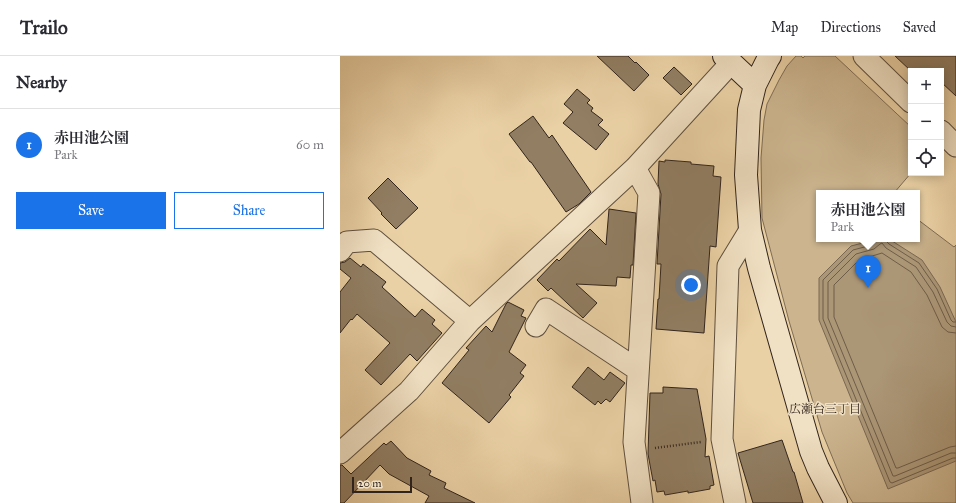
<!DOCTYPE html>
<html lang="en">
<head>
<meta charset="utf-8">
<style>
	body { margin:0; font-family:"IM FELL Great Primer","Noto Serif JP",serif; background:#f2f2f3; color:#2b2b33 }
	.controls { position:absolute; right:12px; top:12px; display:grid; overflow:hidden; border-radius:0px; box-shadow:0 2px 10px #0003 }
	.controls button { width:36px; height:36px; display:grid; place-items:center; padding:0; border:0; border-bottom:1px solid #e1e1e2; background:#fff; color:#2b2b33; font:20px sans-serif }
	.scale { position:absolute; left:12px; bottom:10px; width:60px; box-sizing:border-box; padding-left:4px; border:2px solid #31241c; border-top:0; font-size:11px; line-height:14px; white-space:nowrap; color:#31241c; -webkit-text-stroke:3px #f1e1c4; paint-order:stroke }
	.you { position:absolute; left:351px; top:229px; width:14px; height:14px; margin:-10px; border:3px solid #fff; border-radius:50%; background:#1a73e8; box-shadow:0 0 0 6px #1a73e833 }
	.badge { display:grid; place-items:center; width:26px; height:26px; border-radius:50%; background:#1a73e8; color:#fff; font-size:13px; font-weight:700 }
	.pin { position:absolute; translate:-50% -33px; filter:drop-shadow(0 1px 2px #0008) }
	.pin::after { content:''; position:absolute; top:21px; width:14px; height:12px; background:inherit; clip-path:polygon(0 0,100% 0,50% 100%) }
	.popup { position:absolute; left:476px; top:134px; width:104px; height:52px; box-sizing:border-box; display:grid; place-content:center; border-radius:0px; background:#fff; filter:drop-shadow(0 1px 3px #0005); font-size:13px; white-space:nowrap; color:#7c7c81 }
	.popup b { font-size:15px; color:#2b2b33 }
	.popup::after { content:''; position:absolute; left:50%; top:100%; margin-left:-8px; border:8px solid transparent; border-top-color:#fff }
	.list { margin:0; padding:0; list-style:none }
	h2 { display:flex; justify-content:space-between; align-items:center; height:52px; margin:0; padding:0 16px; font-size:17px }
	h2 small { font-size:13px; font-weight:400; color:#7c7c81 }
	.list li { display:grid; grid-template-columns:26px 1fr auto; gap:12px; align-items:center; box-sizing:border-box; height:72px; padding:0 16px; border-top:1px solid #e1e1e2 }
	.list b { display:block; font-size:15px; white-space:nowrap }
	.list p { margin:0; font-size:13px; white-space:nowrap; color:#7c7c81 }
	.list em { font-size:13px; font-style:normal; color:#7c7c81 }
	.actions { display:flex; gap:8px; padding:12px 16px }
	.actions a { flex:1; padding:9px 0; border:1px solid #1a73e8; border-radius:0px; text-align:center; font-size:14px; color:#1a73e8 }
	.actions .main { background:#1a73e8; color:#fff }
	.icon { flex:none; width:22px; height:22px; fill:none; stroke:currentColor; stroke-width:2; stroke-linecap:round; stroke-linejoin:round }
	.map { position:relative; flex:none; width:616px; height:447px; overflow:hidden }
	header { display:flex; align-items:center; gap:24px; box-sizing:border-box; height:56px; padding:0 20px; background:#fff; border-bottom:1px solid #e1e1e2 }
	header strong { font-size:19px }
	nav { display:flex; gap:22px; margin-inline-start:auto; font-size:14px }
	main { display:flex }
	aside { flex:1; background:#fff }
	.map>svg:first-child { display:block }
</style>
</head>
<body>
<header>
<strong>Trailo</strong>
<nav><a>Map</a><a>Directions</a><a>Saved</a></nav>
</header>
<main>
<aside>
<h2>Nearby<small></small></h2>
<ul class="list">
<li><span class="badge">1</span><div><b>赤田池公園</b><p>Park</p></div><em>60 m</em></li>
</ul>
<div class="actions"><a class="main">Save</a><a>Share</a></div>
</aside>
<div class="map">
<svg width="616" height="447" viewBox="0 0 616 447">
	<rect width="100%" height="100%" fill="#ead1a5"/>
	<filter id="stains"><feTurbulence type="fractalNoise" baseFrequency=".005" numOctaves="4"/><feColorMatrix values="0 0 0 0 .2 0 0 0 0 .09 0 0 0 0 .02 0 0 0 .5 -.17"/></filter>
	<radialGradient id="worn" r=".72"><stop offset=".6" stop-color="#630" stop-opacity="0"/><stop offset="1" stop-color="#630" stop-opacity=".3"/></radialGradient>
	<path fill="#cbb48e" stroke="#7e6c55" d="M456 0H461L463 2 465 0H495L571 71V117L554 137H479V183H577V163L614 191 616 189V447H513L507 437 482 376 449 265 422 162 421 102 424 64 427 48 439 24 447 10Z"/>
	<path fill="#ab9676" stroke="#7a6852" d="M538 183H549L582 204 600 231 616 266V405L548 433 479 264V222L511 190Z"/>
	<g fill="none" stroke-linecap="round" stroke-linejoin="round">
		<path stroke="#6e5d49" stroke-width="1" d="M535 183V186L532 189 513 194 483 224V263L550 426 552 427 613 402H616
			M547 183V186L549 188 579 207 597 233 611 264 613 266H616
			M616 271 611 270 607 266 593 236 576 211 546 192 542 187 540 188 534 193 516 198 488 226V262L553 420H555L611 397H616
			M616 277 608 276 602 271 587 239 571 216 542 197 519 204 494 229V261L556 412H558L610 391 616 390"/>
	</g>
	<path fill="#917e63" stroke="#31241c" d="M257 0H288L295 7 296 6 309 19 294 35Z
		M555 0H616V40L601 26V15H571Z
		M334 11 352 28 341 39 323 22Z
		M237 33 250 44 247 47 253 52 251 55 263 64 258 69 269 78 256 94 223 67 233 56 224 48Z
		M193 60 209 82 212 79 251 136 239 148 226 156 191 106H190L169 78Z
		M325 104 351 106V108L374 110 373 120 381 121 376 191 370 190 364 277 316 273 318 243H319L321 208H317L321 138 318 128 319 105 325 106Z
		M48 122 78 152 56 173 41 158 42 157 28 142Z
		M269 153 296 157 293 209H291L290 222 277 221 276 230 236 228 257 247 243 262 211 232 208 235 197 224 217 203 219 205 250 173 266 189Z
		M10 202 21 211 23 208 46 226 42 231 75 261 82 253 95 264 92 268 102 277 77 305 70 298 41 329 25 314 50 287 17 258 12 264 11 263 0 277V236L11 222 0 213V207L5 206Z
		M168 246 184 254 181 260 186 262 169 296 186 309 180 317 184 320 169 339 171 341 149 367 102 327 129 294 126 292 146 270 152 276 166 248Z
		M248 311 264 324 270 316 285 327 270 346 266 343 261 348 258 345 255 349 232 331Z
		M323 331 357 333 366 383 365 401 369 400 374 429 370 430V433L348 437V435L325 439 324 435 317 436 315 424 313 425 308 398 310 337H323Z
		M442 384 453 416H454L463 447H413L398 397Z
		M51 385 67 402 91 415 89 419 106 427 104 432 135 447H85L89 440 49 418 40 409 4 447H0V409H2L11 418 44 387 46 389Z"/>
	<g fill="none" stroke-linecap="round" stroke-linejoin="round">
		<g stroke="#5f4f3e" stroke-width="23">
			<path id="street" d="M524 0 571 46
				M601 75 616 90
				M295 112 309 137 294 386 302 447
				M0 195 7 186 34 184 130 265
				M196 270 206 253 298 314
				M0 397 69 335 130 265 295 112 391 7
				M395 447 382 383 388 210 410 174"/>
		</g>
		<g stroke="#31241c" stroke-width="24">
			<path id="secondary" d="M384 0 415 29 428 3 430 0
				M415 29 409 54 406 119 410 174 419 212 471 395 478 412 496 447"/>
		</g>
		<path stroke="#31241c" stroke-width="2.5" stroke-dasharray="1 2" stroke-linecap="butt" d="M315 392 361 386"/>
		<use href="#street" stroke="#f1e1c4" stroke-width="21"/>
		<use href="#secondary" stroke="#f1e1c4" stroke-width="22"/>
	</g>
	<g text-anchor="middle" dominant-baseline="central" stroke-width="3" stroke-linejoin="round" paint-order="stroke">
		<g font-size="12" fill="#31241c" stroke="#f1e1c4">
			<text x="485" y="353">広瀬台三丁目</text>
		</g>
	</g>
	<rect width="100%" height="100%" filter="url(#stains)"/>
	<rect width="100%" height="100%" fill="url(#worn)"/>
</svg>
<div class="controls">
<button>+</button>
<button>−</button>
<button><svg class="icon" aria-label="locate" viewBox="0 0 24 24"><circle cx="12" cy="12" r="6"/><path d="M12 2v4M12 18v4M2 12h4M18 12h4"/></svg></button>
</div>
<div class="scale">20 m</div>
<div class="you"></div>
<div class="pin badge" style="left:528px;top:232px">1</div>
<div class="popup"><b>赤田池公園</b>Park</div>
</div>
</main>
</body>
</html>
